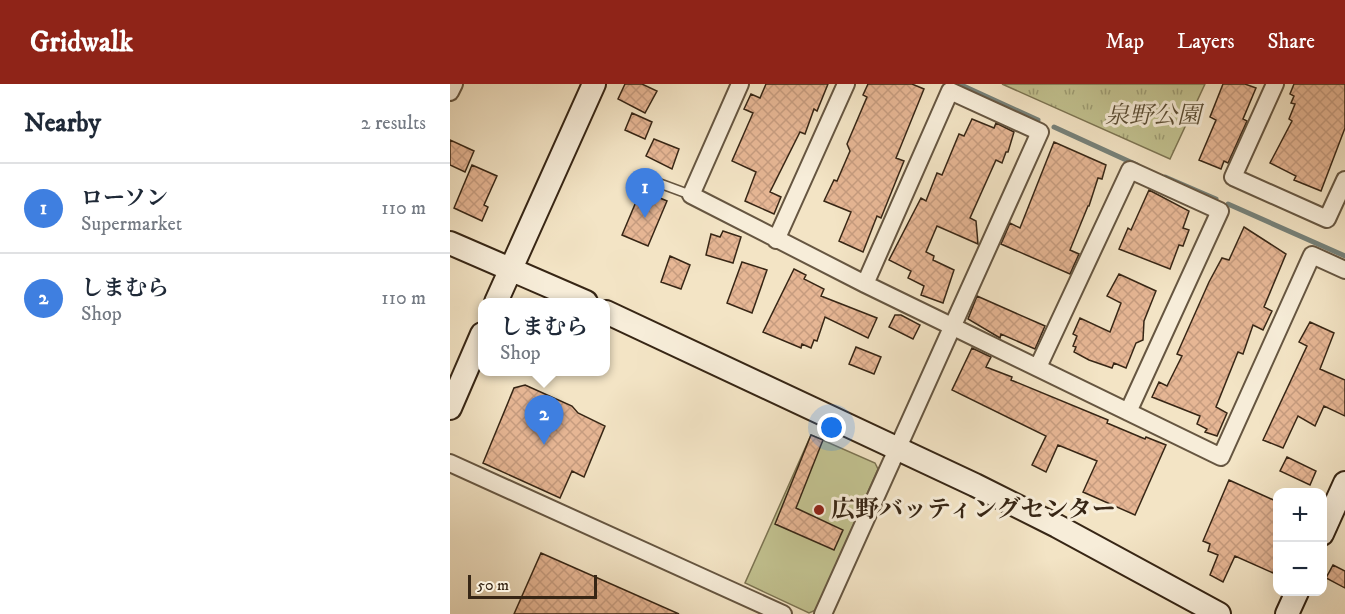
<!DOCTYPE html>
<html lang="en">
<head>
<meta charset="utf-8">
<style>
	body { margin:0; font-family:"IM FELL DW Pica","Noto Serif JP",serif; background:#f2f2f3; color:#1f2937 }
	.controls { position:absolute; right:18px; bottom:18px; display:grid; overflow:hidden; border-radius:12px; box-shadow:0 6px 24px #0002 }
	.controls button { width:54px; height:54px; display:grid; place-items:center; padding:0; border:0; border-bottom:2px solid #e0e1e3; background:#fff; color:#1f2937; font:30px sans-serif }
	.scale { position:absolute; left:18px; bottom:15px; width:129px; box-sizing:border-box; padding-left:6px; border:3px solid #372615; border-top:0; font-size:16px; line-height:21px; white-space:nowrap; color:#372615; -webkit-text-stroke:4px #f7edd9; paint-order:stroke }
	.you { position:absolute; left:382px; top:344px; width:21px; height:21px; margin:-15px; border:4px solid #fff; border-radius:50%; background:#1a73e8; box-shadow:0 0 0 9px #1a73e833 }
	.badge { display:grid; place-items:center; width:39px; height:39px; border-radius:50%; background:#8f2418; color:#fff; font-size:20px; font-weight:700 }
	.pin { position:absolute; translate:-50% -50px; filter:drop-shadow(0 2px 3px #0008) }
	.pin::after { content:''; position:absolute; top:32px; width:21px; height:18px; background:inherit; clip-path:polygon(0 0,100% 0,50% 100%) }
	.popup { position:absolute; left:28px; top:214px; width:132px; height:78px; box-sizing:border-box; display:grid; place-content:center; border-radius:12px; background:#fff; filter:drop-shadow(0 2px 4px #0005); font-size:20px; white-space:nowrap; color:#747a83 }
	.popup b { font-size:22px; color:#1f2937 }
	.popup::after { content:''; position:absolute; left:50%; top:100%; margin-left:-12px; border:12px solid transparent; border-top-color:#fff }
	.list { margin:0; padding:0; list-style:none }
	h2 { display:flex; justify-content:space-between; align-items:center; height:78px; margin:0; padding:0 24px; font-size:26px }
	h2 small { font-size:20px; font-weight:400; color:#747a83 }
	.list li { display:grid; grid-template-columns:39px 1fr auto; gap:18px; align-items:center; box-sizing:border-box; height:90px; padding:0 24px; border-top:2px solid #e0e1e3 }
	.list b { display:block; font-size:22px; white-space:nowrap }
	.list p { margin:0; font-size:20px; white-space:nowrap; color:#747a83 }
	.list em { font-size:20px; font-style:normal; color:#747a83 }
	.map { position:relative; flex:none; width:895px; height:530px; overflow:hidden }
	header { display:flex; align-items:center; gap:36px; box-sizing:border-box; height:84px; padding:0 30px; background:#8f2418; color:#fff }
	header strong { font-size:28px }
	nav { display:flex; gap:33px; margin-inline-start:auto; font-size:21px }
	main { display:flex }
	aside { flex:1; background:#fff }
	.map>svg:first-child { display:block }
</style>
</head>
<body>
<header>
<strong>Gridwalk</strong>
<nav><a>Map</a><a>Layers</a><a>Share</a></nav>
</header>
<main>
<aside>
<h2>Nearby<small>2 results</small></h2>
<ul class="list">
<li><span class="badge" style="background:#3f7fe0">1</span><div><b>ローソン</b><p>Supermarket</p></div><em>110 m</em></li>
<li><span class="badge" style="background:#3f7fe0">2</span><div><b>しまむら</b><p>Shop</p></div><em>110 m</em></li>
</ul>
</aside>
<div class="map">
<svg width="895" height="530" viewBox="0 0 895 530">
	<defs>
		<pattern id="park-tufts" width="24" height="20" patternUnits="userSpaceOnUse" patternTransform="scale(1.5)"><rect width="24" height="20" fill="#c2c290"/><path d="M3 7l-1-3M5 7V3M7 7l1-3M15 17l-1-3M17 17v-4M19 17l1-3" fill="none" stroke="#9e9d74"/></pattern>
		<pattern id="building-cross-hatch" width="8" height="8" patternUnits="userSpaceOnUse" patternTransform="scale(1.5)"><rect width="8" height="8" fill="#e6b694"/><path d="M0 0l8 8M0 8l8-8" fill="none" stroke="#c69c7f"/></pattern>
	</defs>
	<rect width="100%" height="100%" fill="#f3e4c5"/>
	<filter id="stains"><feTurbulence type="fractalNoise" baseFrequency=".00333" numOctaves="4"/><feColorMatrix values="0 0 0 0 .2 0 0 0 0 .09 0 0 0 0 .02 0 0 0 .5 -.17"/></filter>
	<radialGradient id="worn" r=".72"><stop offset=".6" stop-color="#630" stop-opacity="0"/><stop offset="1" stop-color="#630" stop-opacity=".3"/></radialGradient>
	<path fill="#c2c290" stroke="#7c7452" stroke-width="1.5" d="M361 351 425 379 428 385 366 526 359 529 295 499Z"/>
	<path fill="url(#park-tufts)" stroke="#7c7452" stroke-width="1.5" d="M552 0H755L720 75Z"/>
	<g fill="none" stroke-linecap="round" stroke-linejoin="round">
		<path stroke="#75817a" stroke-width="5" d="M509 0 588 36
			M604 43 687 81
			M715 93 766 115
			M778 120 895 172"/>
	</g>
	<path fill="url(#building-cross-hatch)" stroke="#372615" stroke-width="1.5" d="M175 0H192L207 7 195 29 168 15Z
		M316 0H378L367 27 364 25 355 50 350 48 320 108 331 113 324 130 295 117 306 88 282 77 303 29 294 25 301 10 310 14Z
		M418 0H462L474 5 446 74 454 77 431 134 427 132 413 168 389 157 401 128 374 117 384 96 387 97 400 67 397 60 417 13 413 11Z
		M773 0H795L806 4 793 35 797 37 778 79 774 77 771 85 749 76 766 36 760 33Z
		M844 0H895V44L871 107 844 96 846 92 820 79 842 37 839 35 845 20 841 19 844 12 840 10Z
		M182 29 202 38 195 55 175 46Z
		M522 35 544 44 546 39 564 48 558 68H556L552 79 546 76 520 134 526 137 528 160 487 142 476 168 484 172 483 176 504 186 493 219 471 211 474 202 458 194 461 187 439 176 471 114 476 117 487 89 492 91 509 50 514 52Z
		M204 55 229 65 222 85 196 72Z
		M0 56 24 67 15 88 0 81Z
		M604 58 656 81 652 95 648 94 639 122H638L620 166 629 170 620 190 551 160 560 139 570 144Z
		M22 81 47 92 34 121 38 123 32 137 4 124Z
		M191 106 217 117 198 162 172 151Z
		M699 106 739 127 733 144 739 146 733 162 729 161 720 185 669 165 678 144 681 146Z
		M794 143 836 170 814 223 822 227 813 246 803 241 793 270 788 268 766 323 777 329 767 352 755 348 757 345 747 340 750 332 702 313 709 298 717 302 732 272 727 270 759 198 772 174 779 176Z
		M273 147 291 153 283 179 256 171 261 150 270 153Z
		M220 172 240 181 231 205 211 198Z
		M292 178 317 186 302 229 277 219Z
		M344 185 356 191 354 195 374 205 371 212 427 234 418 254 375 233 367 257 364 256 361 264 352 260 351 264 313 248Z
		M669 190 706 207 694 237 693 256 686 259 676 284 664 279 662 284 639 276 624 268 626 263 623 262 627 252 623 250 630 234 660 248 671 219 657 212Z
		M527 212 595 242 585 265 551 250 550 254 518 235Z
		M445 231H451L470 241 463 255 439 243Z
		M860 238 884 249 870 285 895 296V332L874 322 865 342 848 332 833 364 813 356 857 262 849 258Z
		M406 263 431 273 424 290 399 280Z
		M522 264 541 273 536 283 562 293 561 296 658 336 657 339 695 355 696 353 716 361 685 431 633 408 647 377 608 361 596 388 582 381 596 352 502 306Z
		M75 301 122 322 128 329 155 342 134 393 122 387 110 414 33 379 64 304Z
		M361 351 373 356 346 424 393 446 384 466 325 440Z
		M837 373 866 387 860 401 830 387Z
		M779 396 828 418V488L824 486 823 489 785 472 773 498 760 491 768 471 758 467 760 460 753 457Z
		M91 469 229 530H64Z
		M883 481 895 487V504L876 494Z"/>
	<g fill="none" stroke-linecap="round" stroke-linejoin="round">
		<g stroke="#665641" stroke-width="11">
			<path id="lane" d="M195 94 241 111"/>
		</g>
		<g stroke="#665641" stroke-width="20">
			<path id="street" d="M290 0 241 111 415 200 771 373 862 171 895 186
				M825 0 783 93 877 135 895 96
				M0 8 4 0
				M326 156 396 0
				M588 283 680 86 770 127 678 328
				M0 379 333 530
				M373 530 590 48 500 7 415 200"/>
		</g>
		<g stroke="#372615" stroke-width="26">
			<path id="secondary" d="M0 159 136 218
				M46 218 144 0
				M156 228 525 401 607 442 769 530
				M0 324 32 250
				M872 450 895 399
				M837 530 847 508"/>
		</g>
		<use href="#lane" stroke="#f7edd9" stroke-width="8"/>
		<use href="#street" stroke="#f7edd9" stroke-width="16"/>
		<use href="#secondary" stroke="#f7edd9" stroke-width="22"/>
	</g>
	<circle fill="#8f2418" stroke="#f7edd9" stroke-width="2" cx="369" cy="426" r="6"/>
	<g text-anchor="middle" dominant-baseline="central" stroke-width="6" stroke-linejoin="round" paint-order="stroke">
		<g font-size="24" font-style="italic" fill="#5a4d34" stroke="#f7edd9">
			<text x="703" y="32">泉野公園</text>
		</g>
		<g font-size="24" font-weight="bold" fill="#372615" stroke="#f7edd9" text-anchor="start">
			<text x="381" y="426">広野バッティングセンター</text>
		</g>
	</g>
	<rect width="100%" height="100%" filter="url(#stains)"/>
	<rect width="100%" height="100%" fill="url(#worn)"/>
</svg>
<div class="controls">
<button>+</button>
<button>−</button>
</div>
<div class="scale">50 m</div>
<div class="you"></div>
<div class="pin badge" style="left:195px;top:134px;background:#3f7fe0">1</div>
<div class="pin badge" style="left:94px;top:361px;background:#3f7fe0">2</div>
<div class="popup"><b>しまむら</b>Shop</div>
</div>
</main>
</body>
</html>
